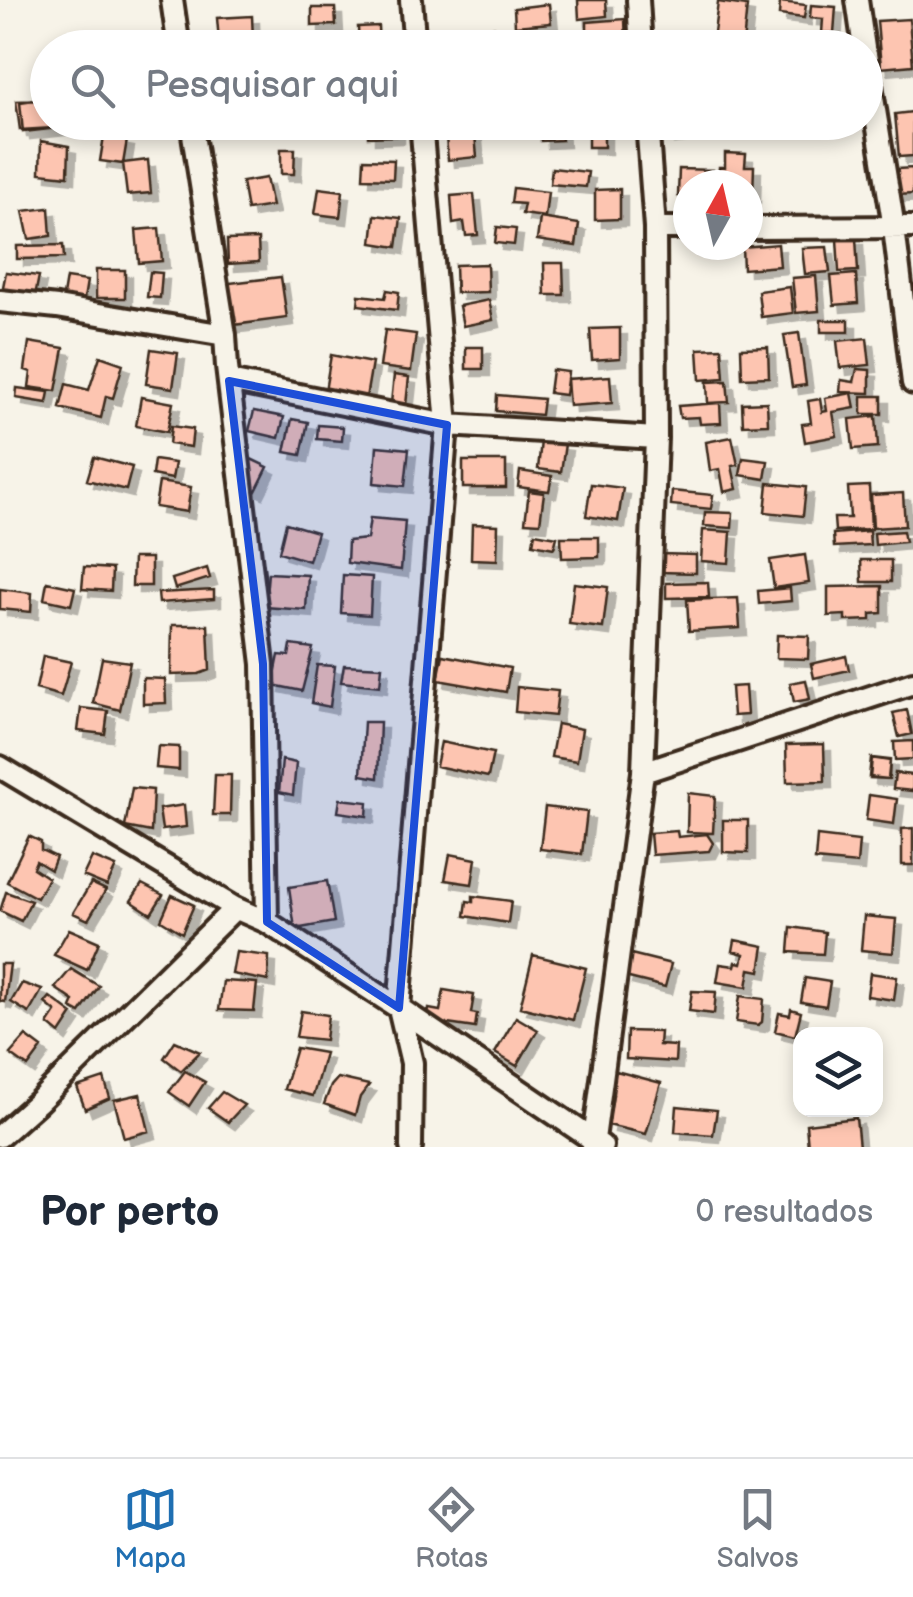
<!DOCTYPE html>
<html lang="pt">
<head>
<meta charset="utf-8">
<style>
	body { margin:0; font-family:"Balsamiq Sans",sans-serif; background:#f2f2f3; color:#1f2937 }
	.controls { position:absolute; right:30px; bottom:30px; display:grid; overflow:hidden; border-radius:20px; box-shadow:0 5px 15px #0003 }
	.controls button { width:90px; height:90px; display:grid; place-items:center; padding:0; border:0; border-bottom:2px solid #e0e1e3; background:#fff; color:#1f2937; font:50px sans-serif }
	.compass { position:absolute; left:673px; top:170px; width:90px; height:90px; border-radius:50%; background:#fff; box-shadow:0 5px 15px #0003; rotate:8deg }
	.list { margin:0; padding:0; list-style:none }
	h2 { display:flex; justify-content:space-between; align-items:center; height:130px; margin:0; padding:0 40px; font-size:42px }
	h2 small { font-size:32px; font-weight:400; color:#747a83 }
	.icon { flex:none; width:55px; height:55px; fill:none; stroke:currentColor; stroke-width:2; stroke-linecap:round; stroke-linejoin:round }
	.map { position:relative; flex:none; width:913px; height:1147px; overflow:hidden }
	.search { position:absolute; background:#fff; box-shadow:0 5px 15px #0003; left:30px; right:30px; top:30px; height:110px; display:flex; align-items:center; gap:25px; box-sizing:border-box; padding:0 35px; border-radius:55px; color:#747a83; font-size:38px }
	.sheet { height:310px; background:#fff }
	nav { display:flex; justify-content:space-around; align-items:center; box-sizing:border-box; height:140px; border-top:2px solid #e0e1e3; background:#fff; font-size:28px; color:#747a83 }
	nav a { display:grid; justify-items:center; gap:5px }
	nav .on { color:#1f6fb2 }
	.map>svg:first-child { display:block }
</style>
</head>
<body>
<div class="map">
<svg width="913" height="1147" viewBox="0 0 913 1147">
	<defs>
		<filter id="shadow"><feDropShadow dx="7" dy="7" stdDeviation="0" flood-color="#0004"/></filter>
	</defs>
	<rect width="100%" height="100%" fill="#f7f3e8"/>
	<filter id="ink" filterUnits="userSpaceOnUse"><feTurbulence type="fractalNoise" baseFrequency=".01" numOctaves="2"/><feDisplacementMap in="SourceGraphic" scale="20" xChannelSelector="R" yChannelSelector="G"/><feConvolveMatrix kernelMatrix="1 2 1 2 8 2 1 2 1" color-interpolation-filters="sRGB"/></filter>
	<g filter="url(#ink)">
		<path fill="#fdc5b1" stroke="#3b2a1e" stroke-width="2.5" filter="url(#shadow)" d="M578 0H606L607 16 579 19Z
			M718 2 747 6 743 44 713 40Z
			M780 2 806 5 804 18 779 15Z
			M549 4 551 23 515 26 514 8Z
			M811 5 836 7 834 33H822L823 19 810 18Z
			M312 8H335L336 25 312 26Z
			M252 16 253 39 219 41 217 18Z
			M625 19 626 43 600 44 599 33 587 35V22Z
			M909 19 913 65 881 68 877 21Z
			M378 26 379 48H359L358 27Z
			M494 27 496 48H472L470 30Z
			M48 98V122H58L59 128 23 132 20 102Z
			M48 100V122H54V128L20 130 16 101Z
			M913 112V156L899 157 895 114Z
			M368 122H397V136L368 137Z
			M540 122H561L562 140 541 141Z
			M588 122H604V147H588Z
			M666 122H705L706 132 667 136Z
			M474 123 477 157 448 160 445 126Z
			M104 136 127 140 123 164 100 161Z
			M41 141 69 146 68 176 40 173Z
			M281 149H295L294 174H281Z
			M725 153 746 154 745 166H754L753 196H748V185H718L719 167H725Z
			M364 159 394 160 393 179 363 178Z
			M148 160 151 193 127 195 123 163Z
			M552 168 588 172 586 187 550 184Z
			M913 168V194L898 195 897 169Z
			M679 169 713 170V185H688V197L678 196Z
			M266 178 272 206 247 210 242 182Z
			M319 188 343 191 340 217 315 214Z
			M513 188 548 192 545 217 522 214 524 204 511 203Z
			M620 189V219L595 220V190Z
			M474 194 478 235 466 236 464 222 453 224 451 196Z
			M49 208 51 236 29 239 23 211Z
			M375 215 401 218 397 247 372 243Z
			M540 218 579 224 576 246 537 240Z
			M497 227 516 229 514 245 495 243Z
			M159 228 162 261 139 263 136 230Z
			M856 238 858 271 839 272 837 239Z
			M258 239 259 262 228 264 227 240Z
			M778 244 780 266 743 269 742 247Z
			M63 245 64 258 17 259V246Z
			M827 247 830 272 805 274 802 248Z
			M544 263H563L564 295H545Z
			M487 264 488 292 456 293 455 265Z
			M96 270H125V298H96Z
			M6 272 39 276 35 296 2 292Z
			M150 272 162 273 160 298 147 297Z
			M856 274 858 303 834 305 831 276Z
			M816 276 819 311 796 313 792 278Z
			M281 277 287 318 226 326 221 284Z
			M66 278 87 281 84 299 63 296Z
			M790 287 793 313 761 317 758 291Z
			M387 290 399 292 397 310 358 305 359 295 385 298Z
			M489 300 493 320 463 326 459 306Z
			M821 320H849V332H821Z
			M620 328V358L592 360 590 329Z
			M385 330 416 334 411 371 380 367Z
			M799 333 806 385 792 387 784 335Z
			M867 338 870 365 840 368 837 341Z
			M29 342 64 348 56 391 29 387 31 372 25 370Z
			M466 347H483V369H466Z
			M768 347 769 377 742 378 741 348Z
			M722 348 724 378 700 380 698 349Z
			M151 349 178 353 173 388 146 384Z
			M331 355 372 363 366 398 325 391Z
			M100 356 123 364 113 398 106 396 101 418 60 408 66 384 89 390Z
			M857 369 870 370V393L840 392 841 380 854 382Z
			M552 370 568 372 565 395 549 393Z
			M394 375 409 377 406 405 391 403Z
			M610 376 612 403 569 406 567 379Z
			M727 381 729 402 708 403 707 382Z
			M17 388 49 392 47 403 16 398Z
			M852 393 855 408 833 412 837 436 805 442 802 424 811 423 808 401 820 399 822 412 827 411 825 398Z
			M497 395 543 399 541 415 496 411Z
			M862 396H882V414H862Z
			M141 397 173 403 167 432 136 426Z
			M767 402 768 424 743 425 742 403Z
			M720 403 721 423 700 424 699 417 680 418 678 406Z
			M254 411 284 417 279 438 249 431Z
			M876 416 878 447 853 449 850 419Z
			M292 419 308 422 301 455 285 452Z
			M318 425 343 427 342 441 317 439Z
			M171 426 193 429 191 447 169 444Z
			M732 437 738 465 732 466 737 489 724 492 720 469 710 471 706 442Z
			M541 441 565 444 561 472 538 469Z
			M377 446 409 449 405 486 374 483Z
			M94 457 132 467 126 490 87 480Z
			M743 458 768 461 765 479 740 475Z
			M251 459 268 467 256 491 239 483Z
			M154 460 175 463 172 479 152 475Z
			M463 461H506V488H463Z
			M520 471 552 476 549 491 518 487Z
			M159 482 191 487 187 512 155 507Z
			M768 483 806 487 803 516 765 512Z
			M591 484 623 488 618 521 586 516Z
			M869 486 871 529 835 531 834 518H850L848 487Z
			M529 491 544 493 540 523 525 522Z
			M672 491 713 495 711 509 671 505Z
			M903 493 905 526 873 528 871 495Z
			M705 512 733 513 732 528 704 526Z
			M370 518 405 521 401 570 347 563 348 541 367 539Z
			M286 523 317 532 309 561 279 552Z
			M472 524 498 525 497 560 471 559Z
			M703 530 731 532 729 563 701 561Z
			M869 531 870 545 834 547 833 534Z
			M903 531 905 542 875 545 874 533Z
			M535 533 557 537 554 548 533 544Z
			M561 537H599V557L562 558Z
			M660 554 696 555V573L660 572Z
			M805 555 809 583 774 588 770 560Z
			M133 558H151V586H132Z
			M861 560H891V582H862Z
			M84 567 112 569 111 591 82 589Z
			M207 568 210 578 175 589 172 579Z
			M268 573 308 575 306 610 265 607Z
			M343 575 372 577 370 615 341 613Z
			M47 582 75 588 71 605 44 599Z
			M708 582 709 597 666 598V583Z
			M574 583 608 587 603 628 569 624Z
			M882 586V613L871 614V620L845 621V615L828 616V587Z
			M790 588 791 601 759 604 758 591Z
			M0 589 32 593 31 612 0 609Z
			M214 590V599L159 603 158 593Z
			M738 598 740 628 689 631 687 600Z
			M172 625H208L210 670 199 674 171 675Z
			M777 635 809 636 808 659 776 658Z
			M291 645 313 648 302 691 273 685 279 655 289 656Z
			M443 655 510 668 506 692 438 680Z
			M43 656 71 662 61 696 36 689Z
			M846 656 849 670 814 678 811 664Z
			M102 658 130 662 120 710 93 703Z
			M317 665 335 666 330 707 311 703Z
			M344 665 382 667 380 686 341 682Z
			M143 678 165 679 166 703 143 704Z
			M806 680 810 699 794 702 790 683Z
			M745 686 747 715 733 716 731 687Z
			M517 687 558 691 555 716 515 712Z
			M81 708 108 711 105 734 78 731Z
			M907 710 912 734 899 737 893 713Z
			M364 722H380L378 778 361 775Z
			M557 724 582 729 577 761 551 757Z
			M913 741V759L895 760 894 742Z
			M441 742 493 753 488 777 436 766Z
			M824 744 825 781 787 782 786 745Z
			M158 746 179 747V770L156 768Z
			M871 758 890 761 888 779 869 777Z
			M872 758 890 760 889 779 870 778Z
			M282 760 296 763 293 795 279 792Z
			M895 773 913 775V791L893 789Z
			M215 775H231L230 815H213Z
			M132 788 153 790 151 832 125 827Z
			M688 793 715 796 713 833 687 832Z
			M869 795 897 799 894 824 866 820Z
			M340 799 368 802 367 816 338 812Z
			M184 805 186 827 162 830 159 809Z
			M545 807 587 812 582 854 540 849Z
			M723 820H748V853L723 852Z
			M913 828V865H902V829Z
			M677 831 678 837 707 834 713 843 709 851 652 855 650 833Z
			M29 836 41 842V850L56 857 51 870 36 861 33 868 48 878 37 898 7 882Z
			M817 836 859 841 857 864 815 860Z
			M450 854 476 859 472 884 445 880Z
			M92 857 116 867 107 886 83 876Z
			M327 881 334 922 295 929 289 887Z
			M91 883 106 890 88 920 73 913Z
			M142 884 163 895 151 914 131 901Z
			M6 892 31 901 21 921 0 911Z
			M172 895 194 905 182 933 161 920Z
			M473 896 511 901 508 923 465 916 467 901 473 902Z
			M864 916 896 919 893 953 861 950Z
			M791 927 825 932 823 954 789 952Z
			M69 929 99 942 87 970 54 955Z
			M735 940 764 946 760 971 750 969 747 987 717 982 720 964 735 966 736 962 742 963 744 954 733 951Z
			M236 952 269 956 268 981 232 974Z
			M631 954 671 964 665 987 625 977Z
			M533 955 586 968 573 1020 520 1007Z
			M0 964H10L5 1002 0 1001Z
			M71 969 99 986 80 1013 71 1008 74 1001 55 988Z
			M870 973 897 977 894 1000 867 996Z
			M805 978 830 982 826 1006 801 1002Z
			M223 981 257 983 254 1011 219 1010Z
			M22 983 42 990 29 1013 11 1002Z
			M444 990 474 995 471 1013 477 1014 475 1028 427 1021 429 1009 440 1011Z
			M692 991 716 992 714 1014 689 1011Z
			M740 996 764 999 762 1022 758 1025 736 1022Z
			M50 997 73 1014 60 1034 48 1024 56 1012 45 1003Z
			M791 1009 801 1012 795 1036 775 1031 779 1013 790 1015Z
			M301 1011 328 1015 325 1040 296 1037Z
			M516 1017 538 1030 517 1066 495 1053Z
			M627 1031 660 1032 659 1045 676 1046 675 1062 626 1059Z
			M26 1036 42 1048 28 1067 10 1054Z
			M175 1041 200 1052 181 1071 164 1058Z
			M296 1048 325 1053 313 1096 284 1089Z
			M185 1071 205 1082 189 1106 169 1092Z
			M616 1071 661 1083 646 1134 608 1125 613 1095 607 1094Z
			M104 1078 110 1098 85 1109 77 1087Z
			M338 1078 369 1085 360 1097 355 1115 324 1104 331 1086Z
			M222 1092 244 1105 228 1122 208 1108Z
			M140 1094 149 1131 124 1138 114 1100Z
			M677 1106 717 1110 713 1135 675 1132Z
			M856 1118 859 1147H808L806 1124Z"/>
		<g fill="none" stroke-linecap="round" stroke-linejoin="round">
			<g stroke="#3b2a1e" stroke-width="28">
				<path id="minor" d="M172 0 179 48
					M411 0 415 48
					M638 0 641 48
					M857 0 864 48
					M866 54 894 228 913 383
					M191 122 225 335 227 367 263 664 267 922
					M655 228H688
					M748 228 913 227
					M0 301 57 307 225 335
					M229 381 447 425 656 438
					M0 767 235 908 267 922 399 1008 602 1146
					M643 772 913 683
					M0 1136 38 1102 235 908
					M411 1147 412 1063 399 1008 447 425 421 122
					M593 1147 643 772 656 438 655 228 647 122"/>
			</g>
			<use href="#minor" stroke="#f7f3e8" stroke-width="20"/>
		</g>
	</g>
	<path fill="#1d4ed8" fill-opacity="0.2" stroke="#1d4ed8" stroke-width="8" stroke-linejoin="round" d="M229 381 447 425 399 1008 267 922 263 664Z"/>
</svg>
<div class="controls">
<button><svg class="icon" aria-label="layers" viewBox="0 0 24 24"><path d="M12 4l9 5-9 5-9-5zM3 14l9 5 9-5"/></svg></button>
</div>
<svg class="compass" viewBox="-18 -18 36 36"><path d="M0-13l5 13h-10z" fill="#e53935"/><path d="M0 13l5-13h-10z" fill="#747a83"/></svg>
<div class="search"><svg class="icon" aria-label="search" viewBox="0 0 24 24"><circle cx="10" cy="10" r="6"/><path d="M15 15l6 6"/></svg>Pesquisar aqui</div>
</div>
<section class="sheet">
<h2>Por perto<small>0 resultados</small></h2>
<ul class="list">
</ul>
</section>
<nav>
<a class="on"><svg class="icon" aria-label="map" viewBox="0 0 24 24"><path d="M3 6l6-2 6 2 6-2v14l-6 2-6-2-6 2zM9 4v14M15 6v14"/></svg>Mapa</a>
<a><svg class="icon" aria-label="directions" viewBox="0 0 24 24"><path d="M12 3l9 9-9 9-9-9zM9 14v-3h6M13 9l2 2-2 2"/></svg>Rotas</a>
<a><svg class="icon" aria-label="saved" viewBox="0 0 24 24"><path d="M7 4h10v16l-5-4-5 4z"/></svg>Salvos</a>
</nav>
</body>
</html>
